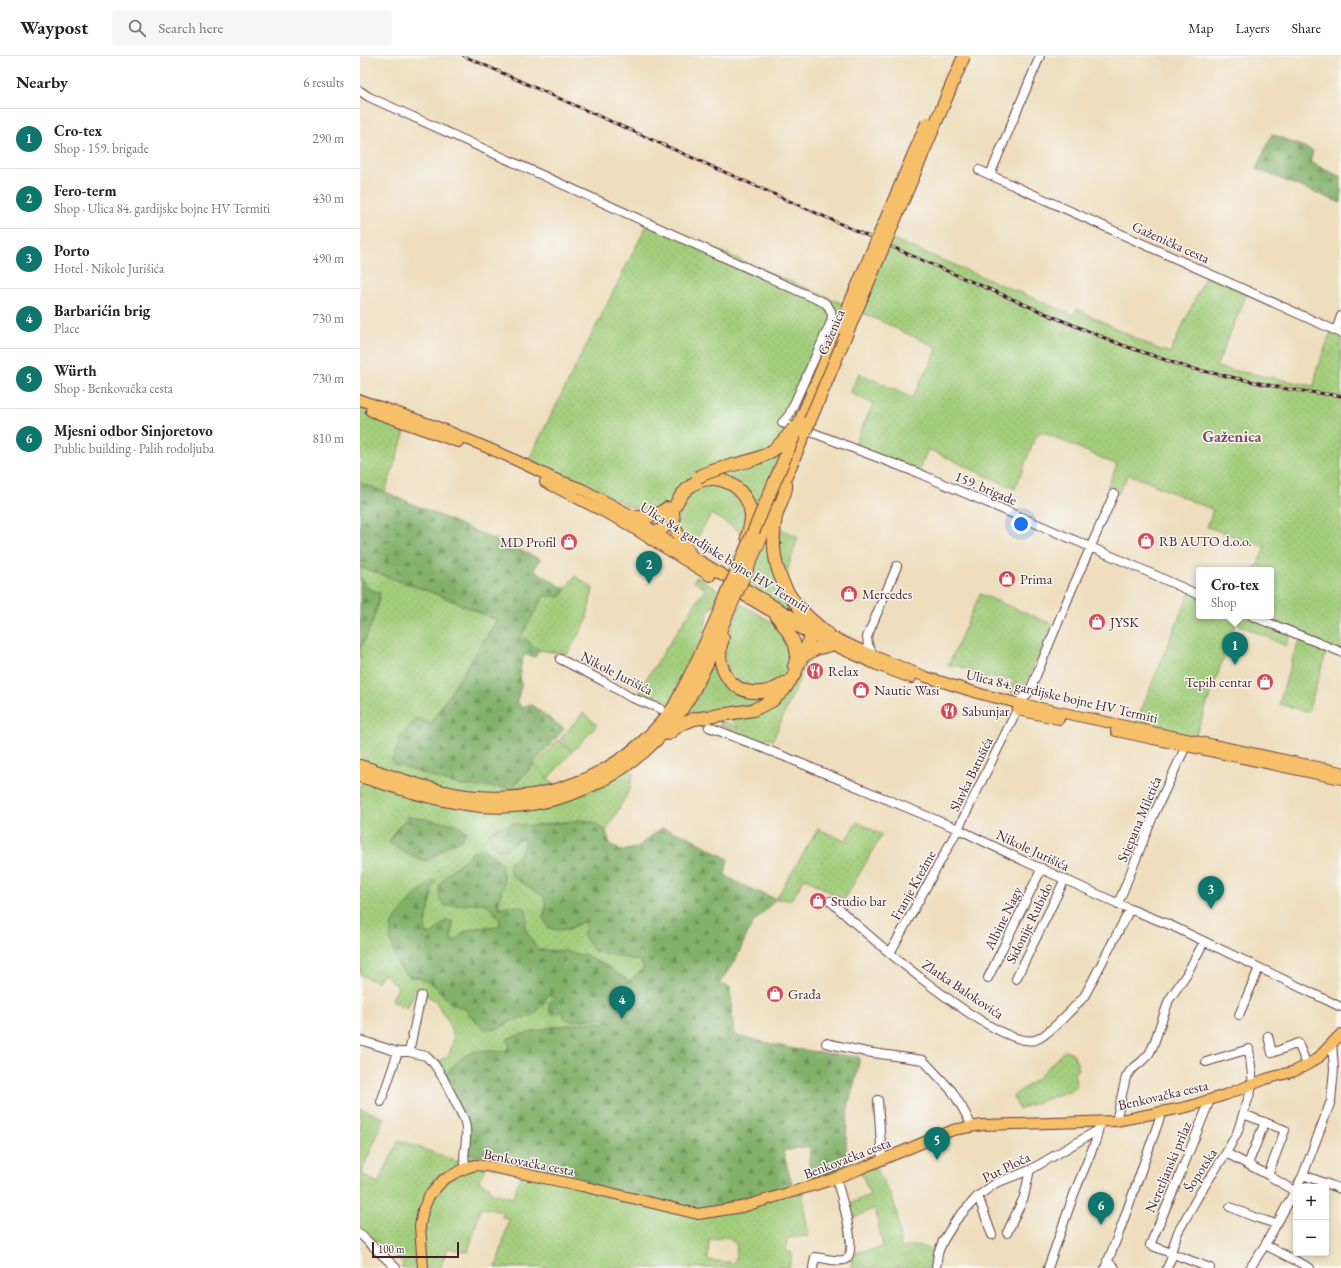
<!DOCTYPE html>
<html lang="en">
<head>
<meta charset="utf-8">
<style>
	body { margin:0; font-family:"EB Garamond",serif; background:#f6f6f6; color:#222 }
	.controls { position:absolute; right:12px; bottom:12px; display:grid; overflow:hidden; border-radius:4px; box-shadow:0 2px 6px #0003 }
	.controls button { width:36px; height:36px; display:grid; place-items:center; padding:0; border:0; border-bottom:1px solid #e0e0e0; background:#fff; color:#222; font:20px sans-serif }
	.scale { position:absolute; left:12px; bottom:10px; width:87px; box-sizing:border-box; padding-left:4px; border:2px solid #4a1f2b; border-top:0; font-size:11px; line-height:14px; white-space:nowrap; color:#4a1f2b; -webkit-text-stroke:3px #f6f6f2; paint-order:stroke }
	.you { position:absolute; left:661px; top:468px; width:14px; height:14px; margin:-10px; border:3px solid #fff; border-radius:50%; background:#1a73e8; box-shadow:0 0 0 6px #1a73e833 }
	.badge { display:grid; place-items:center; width:26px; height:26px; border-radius:50%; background:#0f766e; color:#fff; font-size:13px; font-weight:700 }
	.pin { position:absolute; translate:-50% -33px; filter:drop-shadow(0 1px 2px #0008) }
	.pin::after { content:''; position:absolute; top:21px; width:14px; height:12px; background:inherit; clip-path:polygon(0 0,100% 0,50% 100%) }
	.popup { position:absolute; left:836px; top:511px; width:78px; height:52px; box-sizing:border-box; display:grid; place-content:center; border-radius:4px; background:#fff; filter:drop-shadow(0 1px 3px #0005); font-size:13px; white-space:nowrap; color:#767676 }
	.popup b { font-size:15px; color:#222 }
	.popup::after { content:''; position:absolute; left:50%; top:100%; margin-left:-8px; border:8px solid transparent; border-top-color:#fff }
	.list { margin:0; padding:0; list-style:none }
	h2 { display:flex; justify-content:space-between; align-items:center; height:52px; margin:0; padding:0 16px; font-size:17px }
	h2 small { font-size:13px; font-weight:400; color:#767676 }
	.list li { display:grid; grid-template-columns:26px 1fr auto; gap:12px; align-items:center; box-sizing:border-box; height:60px; padding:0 16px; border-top:1px solid #e0e0e0 }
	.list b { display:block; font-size:15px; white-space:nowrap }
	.list p { margin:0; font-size:13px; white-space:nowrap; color:#767676 }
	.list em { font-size:13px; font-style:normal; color:#767676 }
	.icon { flex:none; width:22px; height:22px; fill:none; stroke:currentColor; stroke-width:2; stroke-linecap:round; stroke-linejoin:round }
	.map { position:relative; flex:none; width:981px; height:1212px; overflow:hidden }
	header { display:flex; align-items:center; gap:24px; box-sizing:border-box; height:56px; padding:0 20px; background:#fff; border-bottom:1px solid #e0e0e0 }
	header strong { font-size:19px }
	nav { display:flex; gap:22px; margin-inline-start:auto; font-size:14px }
	.search { width:280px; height:36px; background:#f6f6f6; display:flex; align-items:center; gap:10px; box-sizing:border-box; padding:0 14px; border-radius:4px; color:#767676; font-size:15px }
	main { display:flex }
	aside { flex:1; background:#fff }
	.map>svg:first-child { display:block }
</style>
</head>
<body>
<header>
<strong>Waypost</strong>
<div class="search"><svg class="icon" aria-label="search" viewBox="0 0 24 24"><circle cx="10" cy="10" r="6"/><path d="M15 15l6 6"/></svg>Search here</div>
<nav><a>Map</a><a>Layers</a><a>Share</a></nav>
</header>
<main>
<aside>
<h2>Nearby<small>6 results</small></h2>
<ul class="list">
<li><span class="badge">1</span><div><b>Cro-tex</b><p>Shop · 159. brigade</p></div><em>290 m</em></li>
<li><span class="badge">2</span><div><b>Fero-term</b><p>Shop · Ulica 84. gardijske bojne HV Termiti</p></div><em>430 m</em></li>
<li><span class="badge">3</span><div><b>Porto</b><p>Hotel · Nikole Jurišića</p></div><em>490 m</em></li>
<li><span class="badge">4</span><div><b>Barbarićin brig</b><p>Place</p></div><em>730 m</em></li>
<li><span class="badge">5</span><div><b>Würth</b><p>Shop · Benkovačka cesta</p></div><em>730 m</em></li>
<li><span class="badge">6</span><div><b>Mjesni odbor Sinjoretovo</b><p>Public building · Palih rodoljuba</p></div><em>810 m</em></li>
</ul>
</aside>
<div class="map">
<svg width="981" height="1212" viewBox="0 0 981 1212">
	<defs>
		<pattern id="green-dots" width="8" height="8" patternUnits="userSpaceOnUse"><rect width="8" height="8" fill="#a3ce7b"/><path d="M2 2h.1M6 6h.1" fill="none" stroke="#8eb06a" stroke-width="1.8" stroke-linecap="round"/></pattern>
		<pattern id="forest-firs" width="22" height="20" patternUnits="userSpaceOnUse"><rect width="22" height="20" fill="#82b16b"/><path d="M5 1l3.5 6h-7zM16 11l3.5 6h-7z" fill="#6c8f58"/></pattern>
	</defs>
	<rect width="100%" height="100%" fill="#f6f6f2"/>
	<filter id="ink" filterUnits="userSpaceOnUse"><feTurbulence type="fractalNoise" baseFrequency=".025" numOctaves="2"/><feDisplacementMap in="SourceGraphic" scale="8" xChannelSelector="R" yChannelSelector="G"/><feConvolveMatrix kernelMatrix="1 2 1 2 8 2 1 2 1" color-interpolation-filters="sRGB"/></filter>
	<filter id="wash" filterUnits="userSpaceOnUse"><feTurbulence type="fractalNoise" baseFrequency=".012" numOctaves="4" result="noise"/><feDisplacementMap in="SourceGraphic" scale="16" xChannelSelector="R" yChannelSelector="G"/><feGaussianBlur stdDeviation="0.9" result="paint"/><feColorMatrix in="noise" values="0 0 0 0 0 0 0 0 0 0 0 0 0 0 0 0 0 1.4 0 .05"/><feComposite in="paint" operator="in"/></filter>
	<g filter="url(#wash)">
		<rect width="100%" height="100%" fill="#eedebd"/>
		<path fill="url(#green-dots)" stroke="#767653" fill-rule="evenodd" d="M289 165 497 254 530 182 713 259 717 253 793 291 810 297 847 217 888 235 856 311 954 330 957 313 972 273 981 277V596L968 591 948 656 919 648 935 594 941 581 931 577 926 590 876 567 834 684 774 672 830 535 839 539V560H911V514H895L905 491 847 471 853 454 769 418 758 438 747 432 757 409 681 375 675 382 655 433 568 393 558 417 493 392 513 348 490 337 499 317 552 342 578 292 497 254 445 376 415 470 438 481 423 527 441 565 365 524 384 478 351 458 333 489 290 457 281 456 221 426 202 422 168 405Z
			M0 339 49 364 25 436 0 427Z
			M0 511 79 539 137 564 70 668 152 732 174 708 188 722 201 737 271 702 273 718 270 733 246 775 233 766 221 764 170 770 154 768 148 793 156 786 164 781V792L158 800 150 805 176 836 184 841 186 851 183 862 208 874 222 866 253 898 280 904 284 912 269 925C262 921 257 917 250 912 242 907 232 905 225 898L220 899 204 895 178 894 164 871 167 864 150 849 140 852 138 848 144 827 141 807 86 850 126 847 140 863V870C129 872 114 870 104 876 101 879 97 883 94 886L91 881 93 872 87 864 74 876 67 879 65 869 72 839 71 834 76 825 74 824 49 920 59 922 74 929 90 947 105 953 110 960 137 973 182 949 188 938 195 941 190 948 203 954 210 965 240 962 252 965 247 967 235 966 192 971 148 982 149 992 140 997 128 994 83 1022 74 1008 89 999 94 982 88 965 75 944 55 933 48 952 31 945 38 931 24 918 17 926 0 919V915L2 912 0 911V593C10 575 16 557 20 537 15 536 10 534 6 530 3 528 3 524 0 521ZM44 766 101 784 89 789 67 805 29 787 38 771Z
			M215 520 233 532 226 566 207 598 179 594 160 580 184 540H202L205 533Z
			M337 520 360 536 352 552 348 556 343 582 311 645 304 646 303 649 281 641 279 634 345 533 334 525Z
			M620 538 692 568 661 638 657 640 652 638V628L656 626 655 624 651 625 641 621 619 622C611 614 599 608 588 610Z
			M381 548 410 565 420 572 430 591 432 605 427 616 419 626 398 632 380 627 368 615 364 590Z
			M355 598 363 621 412 637 393 650 330 658 329 660 314 669Z
			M448 603 413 684 406 681 404 687 359 669 363 668 354 663 362 665 380 672 368 661 391 658Z
			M497 766 522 779 484 844 445 822 431 844 416 843 458 773 485 785Z
			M705 994 713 997 719 1013 714 1017 717 1032 659 1053 653 1040 678 1022Z
			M0 1052 24 1062 1 1118 18 1127 39 1084 98 1106 105 1096 131 1103 139 1113 127 1110 118 1125 130 1131V1136L153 1142 161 1117 443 1133 444 1153 449 1180 427 1182 426 1195 432 1197 429 1212H136L149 1163 142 1161 144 1157 121 1151 108 1196 88 1192 80 1212H42L43 1207 17 1185 12 1189 0 1178ZM367 1181 377 1189 375 1207 348 1204 349 1184Z
			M514 1108 532 1142 537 1157 541 1192 559 1189 578 1197 576 1212H492L491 1198 523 1191 515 1152 487 1165 483 1150 510 1139 500 1113Z"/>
		<path fill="url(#forest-firs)" stroke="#66684b" d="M912 78 953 95 950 106 981 121V147L896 113Z
			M0 427 25 436 180 503 174 514 205 533 202 540H184L161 580 179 594 175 601 164 599 160 613 161 630 157 645 162 652 170 648 204 673 152 732 101 730 31 707 40 682 56 662 71 668 137 564 79 539 0 511Z
			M0 521C3 524 3 528 6 530 10 534 15 535 20 537 16 557 10 575 0 593Z
			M46 760 95 768 107 775 101 784 89 789 67 805 52 800 29 787 38 771 44 766Z
			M221 764 233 766 246 775 250 788 262 795 276 792 302 772 329 781 368 803 365 819 382 829 416 843 392 868 376 903 359 928 370 931 374 979 434 993 499 1001C499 1019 490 1036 488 1054 486 1073 486 1094 486 1114L448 1125 450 1090 423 1095 434 1136 353 1156 139 1113 131 1103 105 1096 107 1073 83 1022C94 1008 106 994 125 994 137 995 136 998 149 993L148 982 192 971 235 966 247 967 251 965 240 962 210 965 204 961 203 955 194 959 189 955V948L194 941 189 938 182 949 174 959 148 966 137 973H124L110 960 105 953 90 947 74 929 59 922 49 920 40 912 34 898 30 881 32 867 55 839 74 824 76 825 71 834 72 839 65 869 67 879 74 876 87 864 93 866 91 881 94 885C97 883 101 878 104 876 114 871 129 872 140 869V863L126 847 86 850 80 845 79 830 87 818 114 795 123 792 141 807 144 827 138 848 140 852C150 850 156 848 166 853L167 864 164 871 178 894 204 895 220 899 225 898C232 905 242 907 250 912 257 917 262 921 269 925L284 912 280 905 234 895 223 879 226 870 222 866C208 873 205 876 189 872L183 862 186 851 184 841 160 826 150 818V805L158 800 164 792V782L156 786 148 793 138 794 131 787 129 777 137 772 154 768 170 770Z"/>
		<path fill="#a3ce7b" stroke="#767653" d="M223 657 237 669 213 695 200 683Z
			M198 684 212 696 188 722 175 709Z"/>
	</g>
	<g filter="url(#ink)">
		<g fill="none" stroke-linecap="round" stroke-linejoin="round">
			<g stroke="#633c41" stroke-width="10">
				<path id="minor" d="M0 35 9 41 465 247C471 253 473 257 471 266L429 359 422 367 451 376 558 417 770 508 839 539
					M619 114 981 277
					M630 119 680 0
					M976 275 981 260
					M892 560 981 596
					M514 600 508 589 507 581 537 510
					M200 603 243 625 270 641 301 653
					M657 647 666 640 671 632 712 533 754 438
					M349 671 428 702 598 773 664 805 770 853 810 869 981 951
					M470 845C502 874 635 993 675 984 687 981 711 954 721 944L725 939 770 853
					M758 848 794 758 826 690
					M530 897 598 773 657 654
					M628 922 682 812
					M656 923 705 823
					M879 959 899 912
					M908 980 912 997 938 987 947 1009
					M0 984 38 996H49L66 1000 74 1008 83 1022 104 1063C105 1066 106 1070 106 1073 108 1087 101 1098 106 1112
					M466 987 506 996 563 1004 592 1035 603 1053 612 1070
					M49 996 61 940
					M518 1044 522 1104
					M850 1044 817 1126 790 1189 850 1212
					M21 1046 38 996
					M883 1058 925 1074 908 1119
					M756 1065 766 1021 771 1014 781 1006 789 998 793 990 809 944 826 919 844 886
					M866 1097 908 1119 934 1135
					M888 1108 905 1066
					M943 1119 981 1133
					M937 1131 943 1119 971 1045 974 1013 972 987
					M618 1140 632 1179
					M870 1151 894 1161 916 1168
					M647 1177 664 1141 670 1114
					M0 1178 36 1212
					M905 1189 950 1212
					M747 1205 755 1212
					M453 1212 455 1201C463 1202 480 1207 486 1203 499 1196 480 1136 476 1122
					M576 1212 578 1197 583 1185 596 1164 618 1140 636 1127 670 1114 738 1074
					M688 1212 714 1138 736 1084 739 1071
					M745 1212 759 1177 802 1056
					M807 1212 811 1203 812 1193 818 1176 840 1137 866 1097 877 1077 893 1028 889 993 846 1006
					M890 1212 905 1189 936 1133"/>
			</g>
			<g stroke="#633c41" stroke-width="12">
				<path id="major" d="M0 344 47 360 88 375 149 401 195 423 222 433 273 460 309 486 416 551 449 570 514 600 566 621 621 638 657 647 981 716
					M11 355 98 386
					M185 426 260 464 350 520
					M371 532 451 579 517 609 551 622
					M658 654 699 663
					M756 675 981 723
					M63 1212 60 1170 63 1154 69 1140 83 1124 92 1119 106 1112 115 1109 127 1110 222 1130 338 1158 382 1151 468 1125 500 1113 593 1074 622 1069 756 1065 827 1051 865 1039 906 1023 935 1015 947 1009 958 1002 981 978"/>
			</g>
			<g stroke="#633c41" stroke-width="14">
				<path id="highway" d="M440 366 480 271
					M425 423C425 426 427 429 426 432 425 440 418 452 416 461 410 493 416 523 437 549 446 560 457 569 468 578
					M422 430 445 376
					M313 456C314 478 320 481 330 498
					M273 460C287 463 296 460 307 452
					M291 483 296 476 302 473 305 470C312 458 316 443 327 433 351 411 389 428 391 460 391 467 389 474 387 481
					M400 484 413 451
					M416 559C426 574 443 590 434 610
					M363 582C353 609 370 639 401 636 410 635 417 633 424 627
					M442 601 456 593 471 589
					M308 678 320 669 334 663 393 654 412 645 424 634 434 619 449 585 451 579 449 570
					M0 710C38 722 77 738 117 741 195 747 267 715 313 652 317 646 320 639 323 633 336 609 347 584 358 559
					M0 720C39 732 79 746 121 750 200 756 277 718 322 653 341 625 353 594 365 563"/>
			</g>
			<use href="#minor" stroke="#fff" stroke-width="8"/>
			<use href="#major" stroke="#f6c06b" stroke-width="10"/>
			<use href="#highway" stroke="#f6c06b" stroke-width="12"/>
			<g stroke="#4a1f2b" stroke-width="3">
				<path id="rail" d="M104 0 564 205 696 262 762 289 829 312 927 333 981 340"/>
			</g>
			<use href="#rail" stroke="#f6f6f2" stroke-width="1.5" stroke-dasharray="4.5" stroke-linecap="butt"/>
			<g stroke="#633c41" stroke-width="14" stroke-linecap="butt">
				<path id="highway-bridge" d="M480 271 567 67
					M445 376 604 0
					M338 421C362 408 390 409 412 395 420 389 427 380 434 372
					M358 559 440 366
					M365 563 400 484"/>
			</g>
			<use href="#highway-bridge" stroke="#f6c06b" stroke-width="12"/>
		</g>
	</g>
	<defs>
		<g id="shop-disc" transform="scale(0.9)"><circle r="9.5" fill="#d1495b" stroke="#f6f6f2"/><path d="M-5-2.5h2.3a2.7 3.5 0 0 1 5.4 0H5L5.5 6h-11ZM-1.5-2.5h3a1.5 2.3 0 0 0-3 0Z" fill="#fff"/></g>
		<g id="restaurant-disc" transform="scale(0.9)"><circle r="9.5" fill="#d1495b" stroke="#f6f6f2"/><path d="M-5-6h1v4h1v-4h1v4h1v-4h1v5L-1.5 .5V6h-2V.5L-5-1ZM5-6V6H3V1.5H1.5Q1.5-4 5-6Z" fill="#fff"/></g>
	</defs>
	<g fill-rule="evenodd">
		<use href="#shop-disc" x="786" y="485"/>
		<use href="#shop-disc" x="209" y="486"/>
		<use href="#shop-disc" x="647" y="523"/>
		<use href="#shop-disc" x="489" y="538"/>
		<use href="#shop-disc" x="737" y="566"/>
		<use href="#restaurant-disc" x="455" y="615"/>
		<use href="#shop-disc" x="905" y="626"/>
		<use href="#shop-disc" x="501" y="634"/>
		<use href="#restaurant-disc" x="589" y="655"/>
		<use href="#shop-disc" x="458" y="845"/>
		<use href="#shop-disc" x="415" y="938"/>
	</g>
	<g text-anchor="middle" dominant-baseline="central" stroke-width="3" stroke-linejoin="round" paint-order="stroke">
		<g font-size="14" fill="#4a1f2b" stroke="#f6f6f2">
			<text transform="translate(811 186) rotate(24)">Gaženička cesta</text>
			<text transform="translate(471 276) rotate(-67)">Gaženica</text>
			<text transform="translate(626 432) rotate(23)">159. brigade</text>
			<text transform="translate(365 501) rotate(32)">Ulica 84. gardijske bojne HV Termiti</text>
			<text transform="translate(257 617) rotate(27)">Nikole Jurišića</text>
			<text transform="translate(702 640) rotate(13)">Ulica 84. gardijske bojne HV Termiti</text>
			<text transform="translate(611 718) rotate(-64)">Slavka Batušića</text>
			<text transform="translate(779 763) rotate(-67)">Stjepana Miletića</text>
			<text transform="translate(673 794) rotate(25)">Nikole Jurišića</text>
			<text transform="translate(553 829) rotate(-61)">Franje Krežme</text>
			<text transform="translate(643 862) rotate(-64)">Albine Nagy</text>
			<text transform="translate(669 867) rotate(-64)">Sidonije Rubido</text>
			<text transform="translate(603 933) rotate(34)">Zlatka Balokovića</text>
			<text transform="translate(803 1039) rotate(-13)">Benkovačka cesta</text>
			<text transform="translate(487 1102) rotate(-21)">Benkovačka cesta</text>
			<text transform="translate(169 1106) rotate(11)">Benkovačka cesta</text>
			<text transform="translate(646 1111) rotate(-26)">Put Ploča</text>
			<text transform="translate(808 1111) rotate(-67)">Neretljanski prilaz</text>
			<text transform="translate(840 1114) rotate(-57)">Šopotska</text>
		</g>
		<g font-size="14" fill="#4a1f2b" stroke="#f6f6f2" text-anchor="start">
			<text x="799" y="485">RB AUTO d.o.o.</text>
			<text x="196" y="486" text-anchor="end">MD Profil</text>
			<text x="660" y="523">Prima</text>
			<text x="502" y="538">Mercedes</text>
			<text x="750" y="566">JYSK</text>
			<text x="468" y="615">Relax</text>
			<text x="892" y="626" text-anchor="end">Tepih centar</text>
			<text x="514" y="634">Nautic Wasi</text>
			<text x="602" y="655">Sabunjar</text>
			<text x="471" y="845">Studio bar</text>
			<text x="428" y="938">Građa</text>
		</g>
		<g font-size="16" font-weight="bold" fill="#844b60" stroke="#f6f6f2">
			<text x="872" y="380">Gaženica</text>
		</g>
	</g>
</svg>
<div class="controls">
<button>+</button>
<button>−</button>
</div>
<div class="scale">100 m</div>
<div class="you"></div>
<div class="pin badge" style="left:875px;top:609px">1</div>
<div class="popup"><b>Cro-tex</b>Shop</div>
<div class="pin badge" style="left:289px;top:528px">2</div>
<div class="pin badge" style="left:851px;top:853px">3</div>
<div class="pin badge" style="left:262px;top:963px">4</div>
<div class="pin badge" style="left:577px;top:1104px">5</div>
<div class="pin badge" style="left:741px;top:1169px">6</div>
</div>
</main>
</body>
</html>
